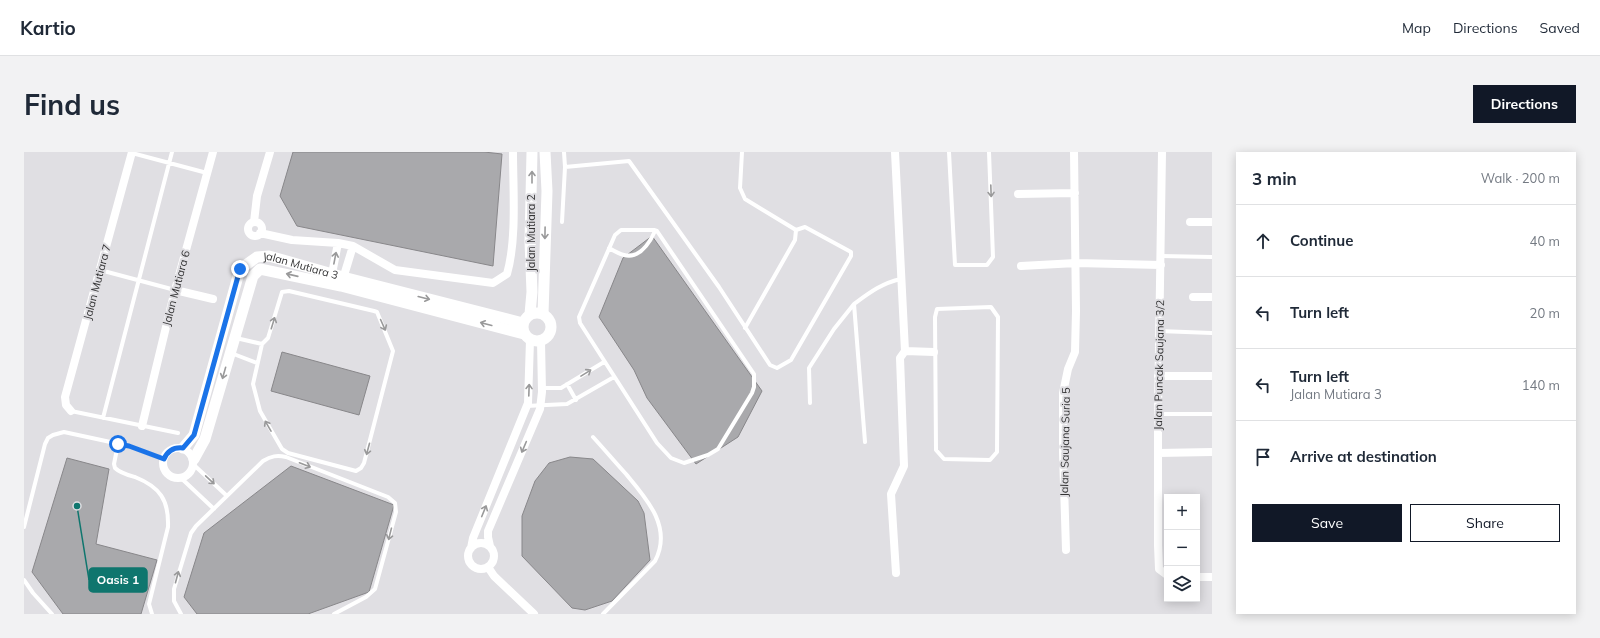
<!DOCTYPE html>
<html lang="en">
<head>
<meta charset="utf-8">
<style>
	body { margin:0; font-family:Mulish,sans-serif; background:#f2f2f3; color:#1f2937 }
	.controls { position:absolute; right:12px; bottom:12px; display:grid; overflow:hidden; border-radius:0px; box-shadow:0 2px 10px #0003 }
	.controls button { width:36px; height:36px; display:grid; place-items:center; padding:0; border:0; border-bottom:1px solid #e0e1e3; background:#fff; color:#1f2937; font:20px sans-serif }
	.stop { position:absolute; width:12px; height:12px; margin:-9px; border:3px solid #1a73e8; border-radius:50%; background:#fff }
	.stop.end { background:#1a73e8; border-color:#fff; box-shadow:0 1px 4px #0008 }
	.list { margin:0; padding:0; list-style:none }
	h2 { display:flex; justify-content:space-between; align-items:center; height:52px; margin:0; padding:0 16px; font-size:17px }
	h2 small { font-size:13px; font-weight:400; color:#747a83 }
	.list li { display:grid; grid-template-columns:26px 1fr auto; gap:12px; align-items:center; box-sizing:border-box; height:72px; padding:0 16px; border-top:1px solid #e0e1e3 }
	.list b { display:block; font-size:15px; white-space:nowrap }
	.list p { margin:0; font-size:13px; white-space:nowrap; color:#747a83 }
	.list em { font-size:13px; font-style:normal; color:#747a83 }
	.actions { display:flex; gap:8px; padding:12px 16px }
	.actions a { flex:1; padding:9px 0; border:1px solid #111827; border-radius:0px; text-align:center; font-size:14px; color:#111827 }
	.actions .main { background:#111827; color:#fff }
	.icon { flex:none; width:22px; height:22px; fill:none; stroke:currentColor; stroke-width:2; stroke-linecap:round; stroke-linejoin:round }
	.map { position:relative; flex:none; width:1188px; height:462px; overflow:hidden; border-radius:0px }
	header { display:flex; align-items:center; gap:24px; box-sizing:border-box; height:56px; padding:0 20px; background:#fff; border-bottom:1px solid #e0e1e3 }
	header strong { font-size:19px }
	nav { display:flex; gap:22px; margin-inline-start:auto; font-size:14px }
	.intro { display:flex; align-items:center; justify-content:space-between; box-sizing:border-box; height:96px; padding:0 24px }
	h1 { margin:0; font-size:28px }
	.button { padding:10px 18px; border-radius:0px; background:#111827; color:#fff; font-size:14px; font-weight:700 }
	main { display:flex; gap:24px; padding:0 24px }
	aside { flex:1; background:#fff; border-radius:0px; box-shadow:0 2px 10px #0003 }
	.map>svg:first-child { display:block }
</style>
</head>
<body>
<header>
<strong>Kartio</strong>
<nav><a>Map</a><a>Directions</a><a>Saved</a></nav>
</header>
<div class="intro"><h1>Find us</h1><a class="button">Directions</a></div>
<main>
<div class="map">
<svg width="1188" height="462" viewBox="0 0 1188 462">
	<rect width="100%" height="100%" fill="#e0dfe3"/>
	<path fill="#a9a9ac" stroke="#88878a" d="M269 0H460L478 2 469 114 273 74 256 44Z
		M628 84 738 239 714 285 672 312 623 246 610 218 575 165 599 106Z
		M258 200 346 224 335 263 247 239Z
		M546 305 569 307 614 349 620 361 626 408 588 449 561 458 548 456 498 404V364L511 329 525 311Z
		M43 306 85 317 72 392 133 408 117 462H39L8 420Z
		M267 314 370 353 345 440 284 462H173L160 445 180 381Z"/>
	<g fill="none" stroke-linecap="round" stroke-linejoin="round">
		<path stroke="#fff" stroke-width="4" d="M540 0 541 15 605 9 695 135 746 213 753 216 767 208 827 104V100L781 75 772 78 721 47 716 36 718 0
			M925 0 931 113H963L969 105 965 0
			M108 1 183 21
			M538 70 541 15
			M597 78H630L633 79 730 222V235L728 241 694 297 684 303 660 311 647 306 633 291 556 171 555 165 591 83Z
			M585 96C590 99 595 102 600 103 616 107 626 90 631 79
			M1137 104 1188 105
			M76 118 151 138
			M967 155 974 165 973 300 966 308 920 307 912 298 911 165 913 157Z
			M721 176 771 88 772 78
			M1135 179 1188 181
			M212 186 238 192 244 186 258 140 265 139 350 159 353 160 369 199 340 311 337 316 332 319 264 301 258 297 236 259 229 232 238 192
			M207 201 233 211
			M543 232 552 248
			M518 236H537L580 210
			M786 251 785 216 810 177 830 152
			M502 254 543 252 590 225
			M47 259 154 281
			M1134 262H1188
			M79 266 148 0
			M569 285C580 297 591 310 602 322 622 346 649 375 631 409L579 462
			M841 290 830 152C845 141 858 131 877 127
			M94 292 90 312 91 316C96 321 104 323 111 325 136 335 145 348 144 375L125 452 128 462
			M170 313 203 344
			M157 326 190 357
			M0 375 21 292 24 286 29 283 40 280 105 294 140 307
			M0 428 9 441 28 462
			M157 462 150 449V437L167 381 172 374 239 309C247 304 253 303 262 305L364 345 371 351 372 360 351 437 342 445 310 462"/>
		<path stroke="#fff" stroke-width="8" d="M871 0 881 199 876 206 880 314 867 342 872 421
			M1138 0 1134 262V393L1135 417 1143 423
			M994 42 1051 41
			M230 70 233 44 246 0
			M1166 70H1188
			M224 77a7 7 0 1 1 14 0a7 7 0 1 1-14 0Z
			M236 81 268 88 314 91 329 94 371 118 469 131 483 122C493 87 489 37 489 0
			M997 114 1052 111 1137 113
			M307 127 314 91
			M318 130 329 94
			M151 138 189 147
			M1169 145H1188
			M881 199 910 200
			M1134 224H1188
			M47 259 42 253 41 245 108 0
			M118 274 151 138 189 0
			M139 311a15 15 0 1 1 30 0a15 15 0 1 1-30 0Z
			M1134 301 1188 300
			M444 404a13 13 0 1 1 26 0a13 13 0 1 1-26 0Z
			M466 394 464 385V379L516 257 518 240 517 189
			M447 396 449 386 504 251 506 188
			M1042 398 1039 300V241L1044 217 1051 200 1052 159 1050 0
			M464 415 470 424 510 462
			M1173 425H1188"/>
		<g stroke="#fff" stroke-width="11">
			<circle cx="513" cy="175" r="14"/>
			<path d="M506 162 508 140 506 89 508 0"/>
			<path d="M519 162 523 39 521 0"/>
			<path id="s1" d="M159 296 170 283 216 117 233 105 245 104 319 125 499 171"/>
			<path d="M170 307 181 287 229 124 236 117 317 134 500 182"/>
		</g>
	</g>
	<defs><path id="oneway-shaft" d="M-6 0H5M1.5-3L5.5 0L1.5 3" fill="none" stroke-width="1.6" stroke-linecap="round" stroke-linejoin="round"/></defs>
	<g stroke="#99999a">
		<use href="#oneway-shaft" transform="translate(508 25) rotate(-90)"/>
		<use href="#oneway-shaft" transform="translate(967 39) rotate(88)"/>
		<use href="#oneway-shaft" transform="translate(521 81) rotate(91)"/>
		<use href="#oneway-shaft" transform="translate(311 106) rotate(-79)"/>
		<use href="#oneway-shaft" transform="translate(268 123) rotate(-167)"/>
		<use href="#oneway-shaft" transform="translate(400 146) rotate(14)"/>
		<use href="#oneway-shaft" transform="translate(249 171) rotate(-73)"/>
		<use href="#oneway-shaft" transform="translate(462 172) rotate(-165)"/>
		<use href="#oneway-shaft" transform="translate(359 173) rotate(66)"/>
		<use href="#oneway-shaft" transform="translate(200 221) rotate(106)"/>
		<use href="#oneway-shaft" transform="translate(562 221) rotate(-32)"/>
		<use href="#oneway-shaft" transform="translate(505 238) rotate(-88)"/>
		<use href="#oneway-shaft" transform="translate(244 274) rotate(-120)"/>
		<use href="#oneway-shaft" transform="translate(500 295) rotate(113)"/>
		<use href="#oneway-shaft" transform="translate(344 297) rotate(105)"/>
		<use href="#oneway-shaft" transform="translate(281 313) rotate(21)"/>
		<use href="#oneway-shaft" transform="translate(186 328) rotate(43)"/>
		<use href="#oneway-shaft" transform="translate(460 359) rotate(-68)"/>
		<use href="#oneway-shaft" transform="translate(366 382) rotate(104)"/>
		<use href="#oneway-shaft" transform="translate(153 425) rotate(-75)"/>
	</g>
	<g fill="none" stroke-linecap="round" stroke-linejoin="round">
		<path stroke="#1a73e8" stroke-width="5" d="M94 292 105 294 140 307C144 298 150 295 159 296L170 283 216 117"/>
	</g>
	<g text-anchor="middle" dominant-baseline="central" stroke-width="4" stroke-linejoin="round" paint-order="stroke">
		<g font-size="11" fill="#333334" stroke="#e0dfe3">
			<text transform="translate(507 81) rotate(-90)">Jalan Mutiara 2</text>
			<text stroke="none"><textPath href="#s1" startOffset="255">Jalan Mutiara 3</textPath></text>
			<text transform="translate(73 130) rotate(-75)">Jalan Mutiara 7</text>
			<text transform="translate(152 136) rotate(-75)">Jalan Mutiara 6</text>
			<text transform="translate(1135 213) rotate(-89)">Jalan Puncak Saujana 3/2</text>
			<text transform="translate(1041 290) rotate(-89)">Jalan Saujana Suria 5</text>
		</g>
	</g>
	<path fill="none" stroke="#0f766e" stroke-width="1.5" d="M53 354L65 428"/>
	<circle fill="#0f766e" stroke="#e0dfe3" stroke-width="1.5" cx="53" cy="354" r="4"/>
	<rect fill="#0f766e" stroke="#0f766e" stroke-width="1.5" x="65" y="416" width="58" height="24" rx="4"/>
	<g font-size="12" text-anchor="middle" font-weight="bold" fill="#fff">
		<text x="94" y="432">Oasis 1</text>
	</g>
</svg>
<div class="controls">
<button>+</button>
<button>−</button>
<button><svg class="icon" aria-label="layers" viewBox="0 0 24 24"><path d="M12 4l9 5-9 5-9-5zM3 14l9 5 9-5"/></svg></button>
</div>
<div class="stop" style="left:94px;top:292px"></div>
<div class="stop end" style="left:216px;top:117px"></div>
</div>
<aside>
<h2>3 min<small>Walk · 200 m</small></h2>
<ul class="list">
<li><svg class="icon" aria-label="ahead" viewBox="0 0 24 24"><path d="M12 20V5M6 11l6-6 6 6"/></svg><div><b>Continue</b></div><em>40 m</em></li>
<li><svg class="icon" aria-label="left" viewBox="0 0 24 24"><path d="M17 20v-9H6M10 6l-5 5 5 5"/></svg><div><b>Turn left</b></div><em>20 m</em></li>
<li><svg class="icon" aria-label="left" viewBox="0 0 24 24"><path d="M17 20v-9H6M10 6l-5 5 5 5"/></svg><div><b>Turn left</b><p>Jalan Mutiara 3</p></div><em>140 m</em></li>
<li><svg class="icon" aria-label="arrive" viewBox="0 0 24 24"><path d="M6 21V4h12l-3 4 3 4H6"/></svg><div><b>Arrive at destination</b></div></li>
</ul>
<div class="actions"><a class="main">Save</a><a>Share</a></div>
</aside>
</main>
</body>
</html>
